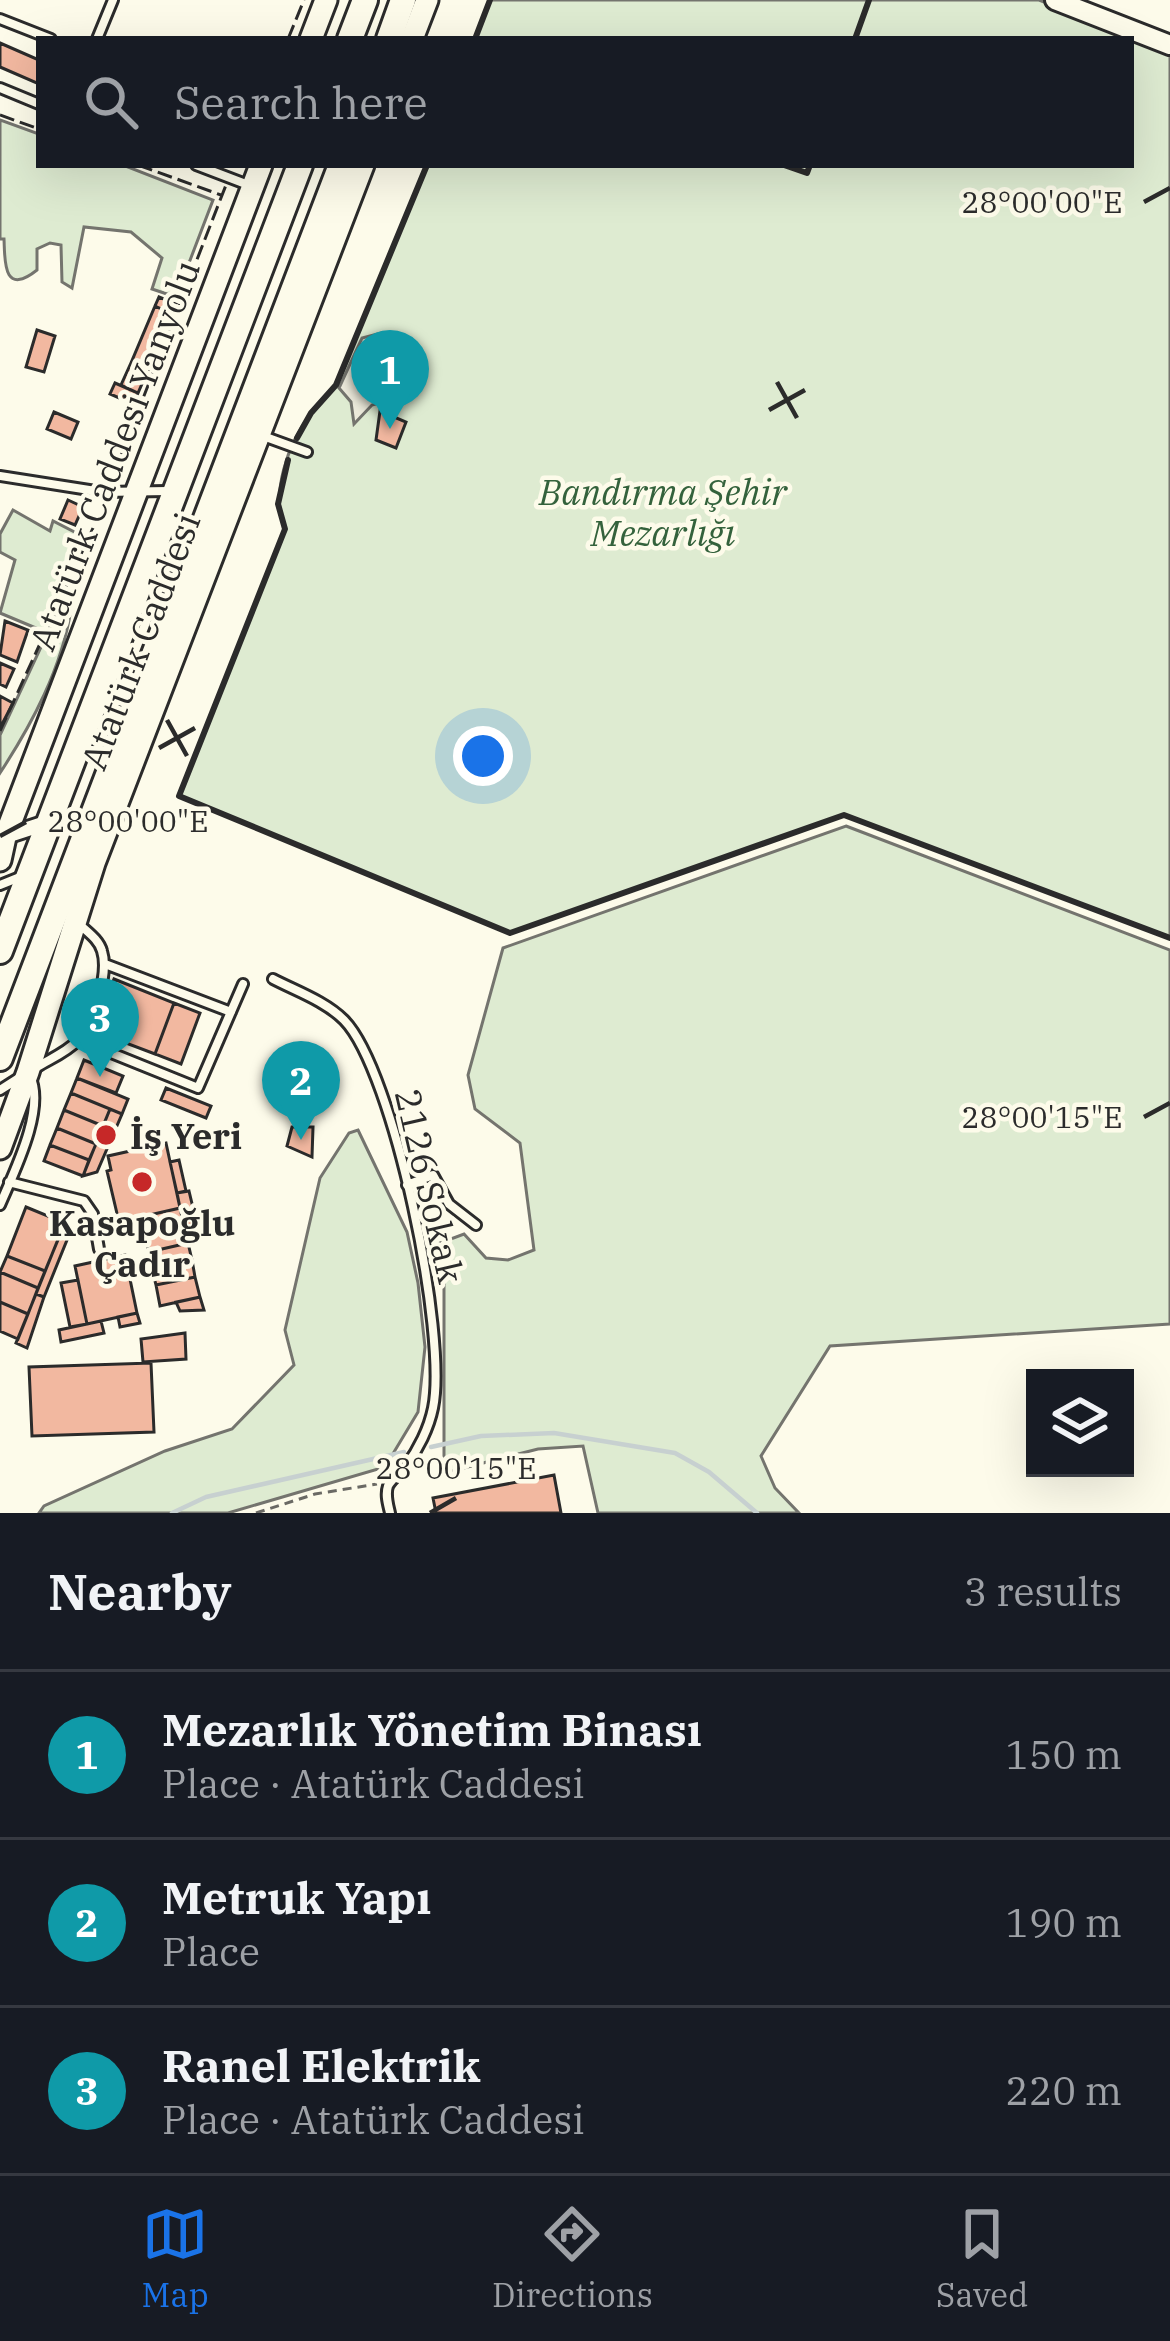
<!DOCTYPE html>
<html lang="en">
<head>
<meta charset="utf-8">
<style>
	body { margin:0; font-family:"IBM Plex Serif",serif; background:#242831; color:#f1f3f6 }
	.controls { position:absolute; right:36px; bottom:36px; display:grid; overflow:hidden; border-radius:0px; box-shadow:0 12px 48px #0002 }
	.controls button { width:108px; height:108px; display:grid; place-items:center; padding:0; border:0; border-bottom:3px solid #363941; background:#171b24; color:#f1f3f6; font:60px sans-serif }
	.you { position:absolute; left:483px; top:756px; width:42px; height:42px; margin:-30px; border:9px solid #fff; border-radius:50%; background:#1a73e8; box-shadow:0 0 0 18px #1a73e833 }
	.badge { display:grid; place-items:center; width:78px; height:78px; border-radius:50%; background:#1a73e8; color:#fff; font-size:39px; font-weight:700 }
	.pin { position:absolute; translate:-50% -99px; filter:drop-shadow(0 3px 6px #0008) }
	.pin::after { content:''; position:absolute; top:63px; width:42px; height:36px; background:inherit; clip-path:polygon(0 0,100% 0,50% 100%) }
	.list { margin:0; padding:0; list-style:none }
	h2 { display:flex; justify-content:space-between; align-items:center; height:156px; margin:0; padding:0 48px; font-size:51px }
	h2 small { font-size:39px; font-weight:400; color:#9ea1a6 }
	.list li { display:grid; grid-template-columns:78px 1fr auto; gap:36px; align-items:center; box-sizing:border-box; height:168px; padding:0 48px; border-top:3px solid #363941 }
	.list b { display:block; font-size:45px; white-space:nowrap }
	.list p { margin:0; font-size:39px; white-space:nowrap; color:#9ea1a6 }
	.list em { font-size:39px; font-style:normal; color:#9ea1a6 }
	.icon { flex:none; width:66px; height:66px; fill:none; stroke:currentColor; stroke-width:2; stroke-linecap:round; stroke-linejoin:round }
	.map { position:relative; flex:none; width:1170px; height:1513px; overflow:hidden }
	.search { position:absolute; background:#171b24; box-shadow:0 12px 48px #0002; left:36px; right:36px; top:36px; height:132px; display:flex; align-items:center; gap:30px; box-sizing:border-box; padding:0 42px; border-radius:0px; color:#9ea1a6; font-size:45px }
	.sheet { height:660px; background:#171b24 }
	nav { display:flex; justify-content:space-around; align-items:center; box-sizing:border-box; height:168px; border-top:3px solid #363941; background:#171b24; font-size:33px; color:#9ea1a6 }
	nav a { display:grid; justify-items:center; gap:6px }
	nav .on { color:#1a73e8 }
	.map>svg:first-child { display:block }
</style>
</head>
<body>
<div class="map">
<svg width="1170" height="1513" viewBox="0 0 1170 1513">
	<rect width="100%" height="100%" fill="#fdfbea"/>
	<path fill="#deebd1" stroke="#74746e" stroke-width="3" d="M490 0H1039L1170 51V937L844 815 510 933 179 796 285 530C270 493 288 444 311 413 318 403 329 395 336 385L427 165H1131V39H475Z
		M0 120 39 134V165H123L213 200 176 297 152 289 162 258 131 232 84 227 72 288 62 282 61 245 50 243 37 249V270C2 298 5 258 4 239H0Z
		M13 510 50 531 53 521 84 537 43 631 0 613 15 560 0 552V534Z
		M60 606 71 609C62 668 32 724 0 773V735Z
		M846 826 1170 950V1324L830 1346 761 1456 775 1488 799 1513H598L583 1446 538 1449 444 1473V1273L440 1243 464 1234 486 1258 508 1260 534 1250 520 1143 475 1109 468 1075 503 948Z
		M358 1130 407 1232 418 1283 425 1347 418 1412 385 1467 228 1513H39L44 1506 165 1451 232 1429 294 1365 285 1330 320 1178 349 1133Z"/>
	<path fill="#eceadb" stroke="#74746e" stroke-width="3" d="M381 333 393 399 372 405 354 424 351 402 339 388 362 338Z"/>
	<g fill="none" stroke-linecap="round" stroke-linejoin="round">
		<path stroke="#c7d0d0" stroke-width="4.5" d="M431 1447 481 1436 554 1433 675 1453 709 1472 757 1513
			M172 1513 206 1497 404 1452"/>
	</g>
	<path fill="#f2b8a0" stroke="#2b2b2b" stroke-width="3" d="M0 43 39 60V84L0 67Z
		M159 297 176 304 172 314 155 306Z
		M155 306 172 314 148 370 131 363Z
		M37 330 55 336 44 372 26 367Z
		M131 363 148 370 138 393 121 385Z
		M115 383 138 393 133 404 110 394Z
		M380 411 406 422 396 448 376 440Z
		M54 412 78 422 71 439 47 429Z
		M68 500 83 507 75 525 60 519Z
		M5 621 28 630 17 662 0 655Z
		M0 663 14 669 6 687 0 684Z
		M0 696 13 703 0 728Z
		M114 979 174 1003 155 1054 94 1031Z
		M174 1003 200 1013 181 1064 155 1054Z
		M84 1060 123 1076 116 1093 77 1078Z
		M77 1078 128 1099 122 1114 71 1093Z
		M166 1088 211 1106 206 1118 161 1100Z
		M71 1093 110 1109 103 1126 64 1110Z
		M110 1109 122 1114 97 1172 83 1176Z
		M64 1110 103 1126 96 1144 57 1128Z
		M292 1127H313L312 1157 287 1146Z
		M57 1128 96 1144 89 1160 50 1145Z
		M166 1143 180 1208 119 1222 107 1171 111 1170 108 1156Z
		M50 1145 89 1160 83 1176 44 1161Z
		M179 1160 186 1191 177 1193 170 1162Z
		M189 1191 198 1229 185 1232 177 1193Z
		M26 1207 65 1223 45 1271 7 1256Z
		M180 1208 184 1224 144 1233 141 1217Z
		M184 1224 188 1243 149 1252 144 1233Z
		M61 1232 69 1235 44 1297 36 1294Z
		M188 1243 192 1260 152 1269 149 1252Z
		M125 1255 137 1313 87 1324 75 1266Z
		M7 1256 45 1271 38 1288 0 1272Z
		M192 1260 195 1277 156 1285 152 1269Z
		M0 1272 38 1288 28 1314 0 1302Z
		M195 1277 200 1297 160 1306 156 1285Z
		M78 1280 87 1324 70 1327 61 1283Z
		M36 1294 44 1297 27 1348 16 1343Z
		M200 1297 204 1310 180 1311 176 1302Z
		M0 1302 28 1314 18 1339 0 1331Z
		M137 1313 140 1323 120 1327 118 1317Z
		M101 1321 104 1333 61 1342 59 1330Z
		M185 1333 186 1359 143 1362 141 1339Z
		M151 1363 154 1432 32 1436 29 1367Z
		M554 1475 561 1513H436L433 1498Z"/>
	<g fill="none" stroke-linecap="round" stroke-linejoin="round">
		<g stroke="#2b2b2b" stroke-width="14">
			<path id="service" d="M0 19 51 39
				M97 39 113 0
				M0 88 39 104
				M196 165 251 186
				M263 436 307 452
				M0 476 102 492 168 491
				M0 885 20 877
				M105 964 231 1012
				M273 979C296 991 325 1001 344 1020 394 1071 448 1336 433 1408 429 1428 418 1450 406 1466 401 1473 392 1478 388 1486 385 1495 388 1504 390 1513
				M79 1040 198 1088 243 984
				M37 1067C50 1059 67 1052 77 1041 94 1025 109 973 102 951 99 939 86 931 77 922
				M0 1090 19 1078
				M9 1182 84 1201 93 1214 99 1249
				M407 1185 433 1175 449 1204 476 1225
				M0 1205C14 1172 46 1109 30 1076"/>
		</g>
		<g stroke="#2b2b2b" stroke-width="20">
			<path id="minor" d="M3 837 49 822"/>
		</g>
		<g stroke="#2b2b2b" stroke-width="24">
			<path id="secondary" d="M1055 0 1170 45"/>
		</g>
		<g stroke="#2b2b2b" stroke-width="27">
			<path id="primary" d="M311 39 326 0
				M412 39 427 0
				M0 860 5 837 261 165
				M0 1148 28 1072 94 863 363 165"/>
		</g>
		<g stroke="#2b2b2b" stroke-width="30">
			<path id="trunk" d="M350 39 365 0
				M389 39 403 0
				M0 951 300 165
				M0 1058 341 165"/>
		</g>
		<path stroke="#6a6964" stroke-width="3" stroke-dasharray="9 6" stroke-linecap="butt" d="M256 1513 315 1494 377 1484"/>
		<use href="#service" stroke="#fdfbea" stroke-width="8"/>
		<use href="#minor" stroke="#fdfbea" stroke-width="14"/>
		<use href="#secondary" stroke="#fdfbea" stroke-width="18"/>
		<use href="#primary" stroke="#fdfbea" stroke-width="21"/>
		<use href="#trunk" stroke="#fdfbea" stroke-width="24"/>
		<path stroke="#2b2b2b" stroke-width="3" stroke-dasharray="15 6" stroke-linecap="butt" d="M288 39 304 0
			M0 115 39 129
			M138 165 221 195
			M121 455 226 185
			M0 731 93 528"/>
		<path stroke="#2b2b2b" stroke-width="6" d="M475 39 490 0
			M855 39 869 0
			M784 165 807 173 810 165
			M297 438 311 413 336 385 427 165
			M288 460 278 504 285 529 179 796 510 933 844 815 1170 938"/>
	</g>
	<path fill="none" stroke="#2b2b2b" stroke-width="4.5" d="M1144 202 1170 188M777 382 797 418M769 410 805 390M167 720 187 756M159 748 195 728M0 836 26 822M1144 1117 1170 1103M430 1513 456 1498"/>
	<g fill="#c62828" stroke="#fdfbea" stroke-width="4.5">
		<circle cx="106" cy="1135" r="12"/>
		<circle cx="142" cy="1182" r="12"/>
	</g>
	<g text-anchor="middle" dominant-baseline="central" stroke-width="9" stroke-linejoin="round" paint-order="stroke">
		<g font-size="36" fill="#2b2b2b" stroke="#fdfbea">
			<text transform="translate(114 455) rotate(-69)">Atatürk Caddesi Yanyolu</text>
			<text transform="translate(140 641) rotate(-69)">Atatürk Caddesi</text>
			<text transform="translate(430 1186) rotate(77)">2126 Sokak</text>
		</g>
		<g font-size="36" font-style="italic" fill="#34623c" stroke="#fdfbea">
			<text x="663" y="491">Bandırma Şehir<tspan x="663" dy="41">Mezarlığı</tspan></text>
		</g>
		<g font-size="36" font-weight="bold" fill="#2b2b2b" stroke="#fdfbea" text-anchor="start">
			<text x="130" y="1135">İş Yeri</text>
			<text x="142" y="1222" text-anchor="middle">Kasapoğlu<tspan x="142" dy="41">Çadır</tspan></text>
		</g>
	</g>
	<g font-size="30" text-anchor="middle" fill="#2b2b2b" stroke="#fdfbea" stroke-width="9" stroke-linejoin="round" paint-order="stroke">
		<text x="1042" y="213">28°00'00"E</text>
		<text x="128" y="832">28°00'00"E</text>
		<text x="1042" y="1128">28°00'15"E</text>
		<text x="456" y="1479">28°00'15"E</text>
	</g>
</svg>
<div class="controls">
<button><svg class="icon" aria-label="layers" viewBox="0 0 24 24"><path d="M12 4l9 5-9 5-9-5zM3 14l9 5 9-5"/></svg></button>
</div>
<div class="you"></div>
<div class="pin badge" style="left:390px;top:429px;background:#0f9aa8">1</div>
<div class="pin badge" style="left:301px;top:1140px;background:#0f9aa8">2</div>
<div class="pin badge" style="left:100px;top:1077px;background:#0f9aa8">3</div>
<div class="search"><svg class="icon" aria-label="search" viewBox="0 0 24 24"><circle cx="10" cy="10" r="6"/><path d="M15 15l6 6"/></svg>Search here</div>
</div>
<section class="sheet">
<h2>Nearby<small>3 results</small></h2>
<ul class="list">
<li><span class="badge" style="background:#0f9aa8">1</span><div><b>Mezarlık Yönetim Binası</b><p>Place · Atatürk Caddesi</p></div><em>150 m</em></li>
<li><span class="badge" style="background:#0f9aa8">2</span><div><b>Metruk Yapı</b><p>Place</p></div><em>190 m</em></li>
<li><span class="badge" style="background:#0f9aa8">3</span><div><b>Ranel Elektrik</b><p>Place · Atatürk Caddesi</p></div><em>220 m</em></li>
</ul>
</section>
<nav>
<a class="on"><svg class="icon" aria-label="map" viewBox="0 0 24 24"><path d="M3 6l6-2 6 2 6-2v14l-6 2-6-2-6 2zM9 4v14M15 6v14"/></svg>Map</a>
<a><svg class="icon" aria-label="directions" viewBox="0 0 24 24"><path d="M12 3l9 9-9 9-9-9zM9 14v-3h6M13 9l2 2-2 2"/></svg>Directions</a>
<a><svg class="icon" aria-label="saved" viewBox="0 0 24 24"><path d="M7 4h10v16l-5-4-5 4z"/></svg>Saved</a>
</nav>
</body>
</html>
